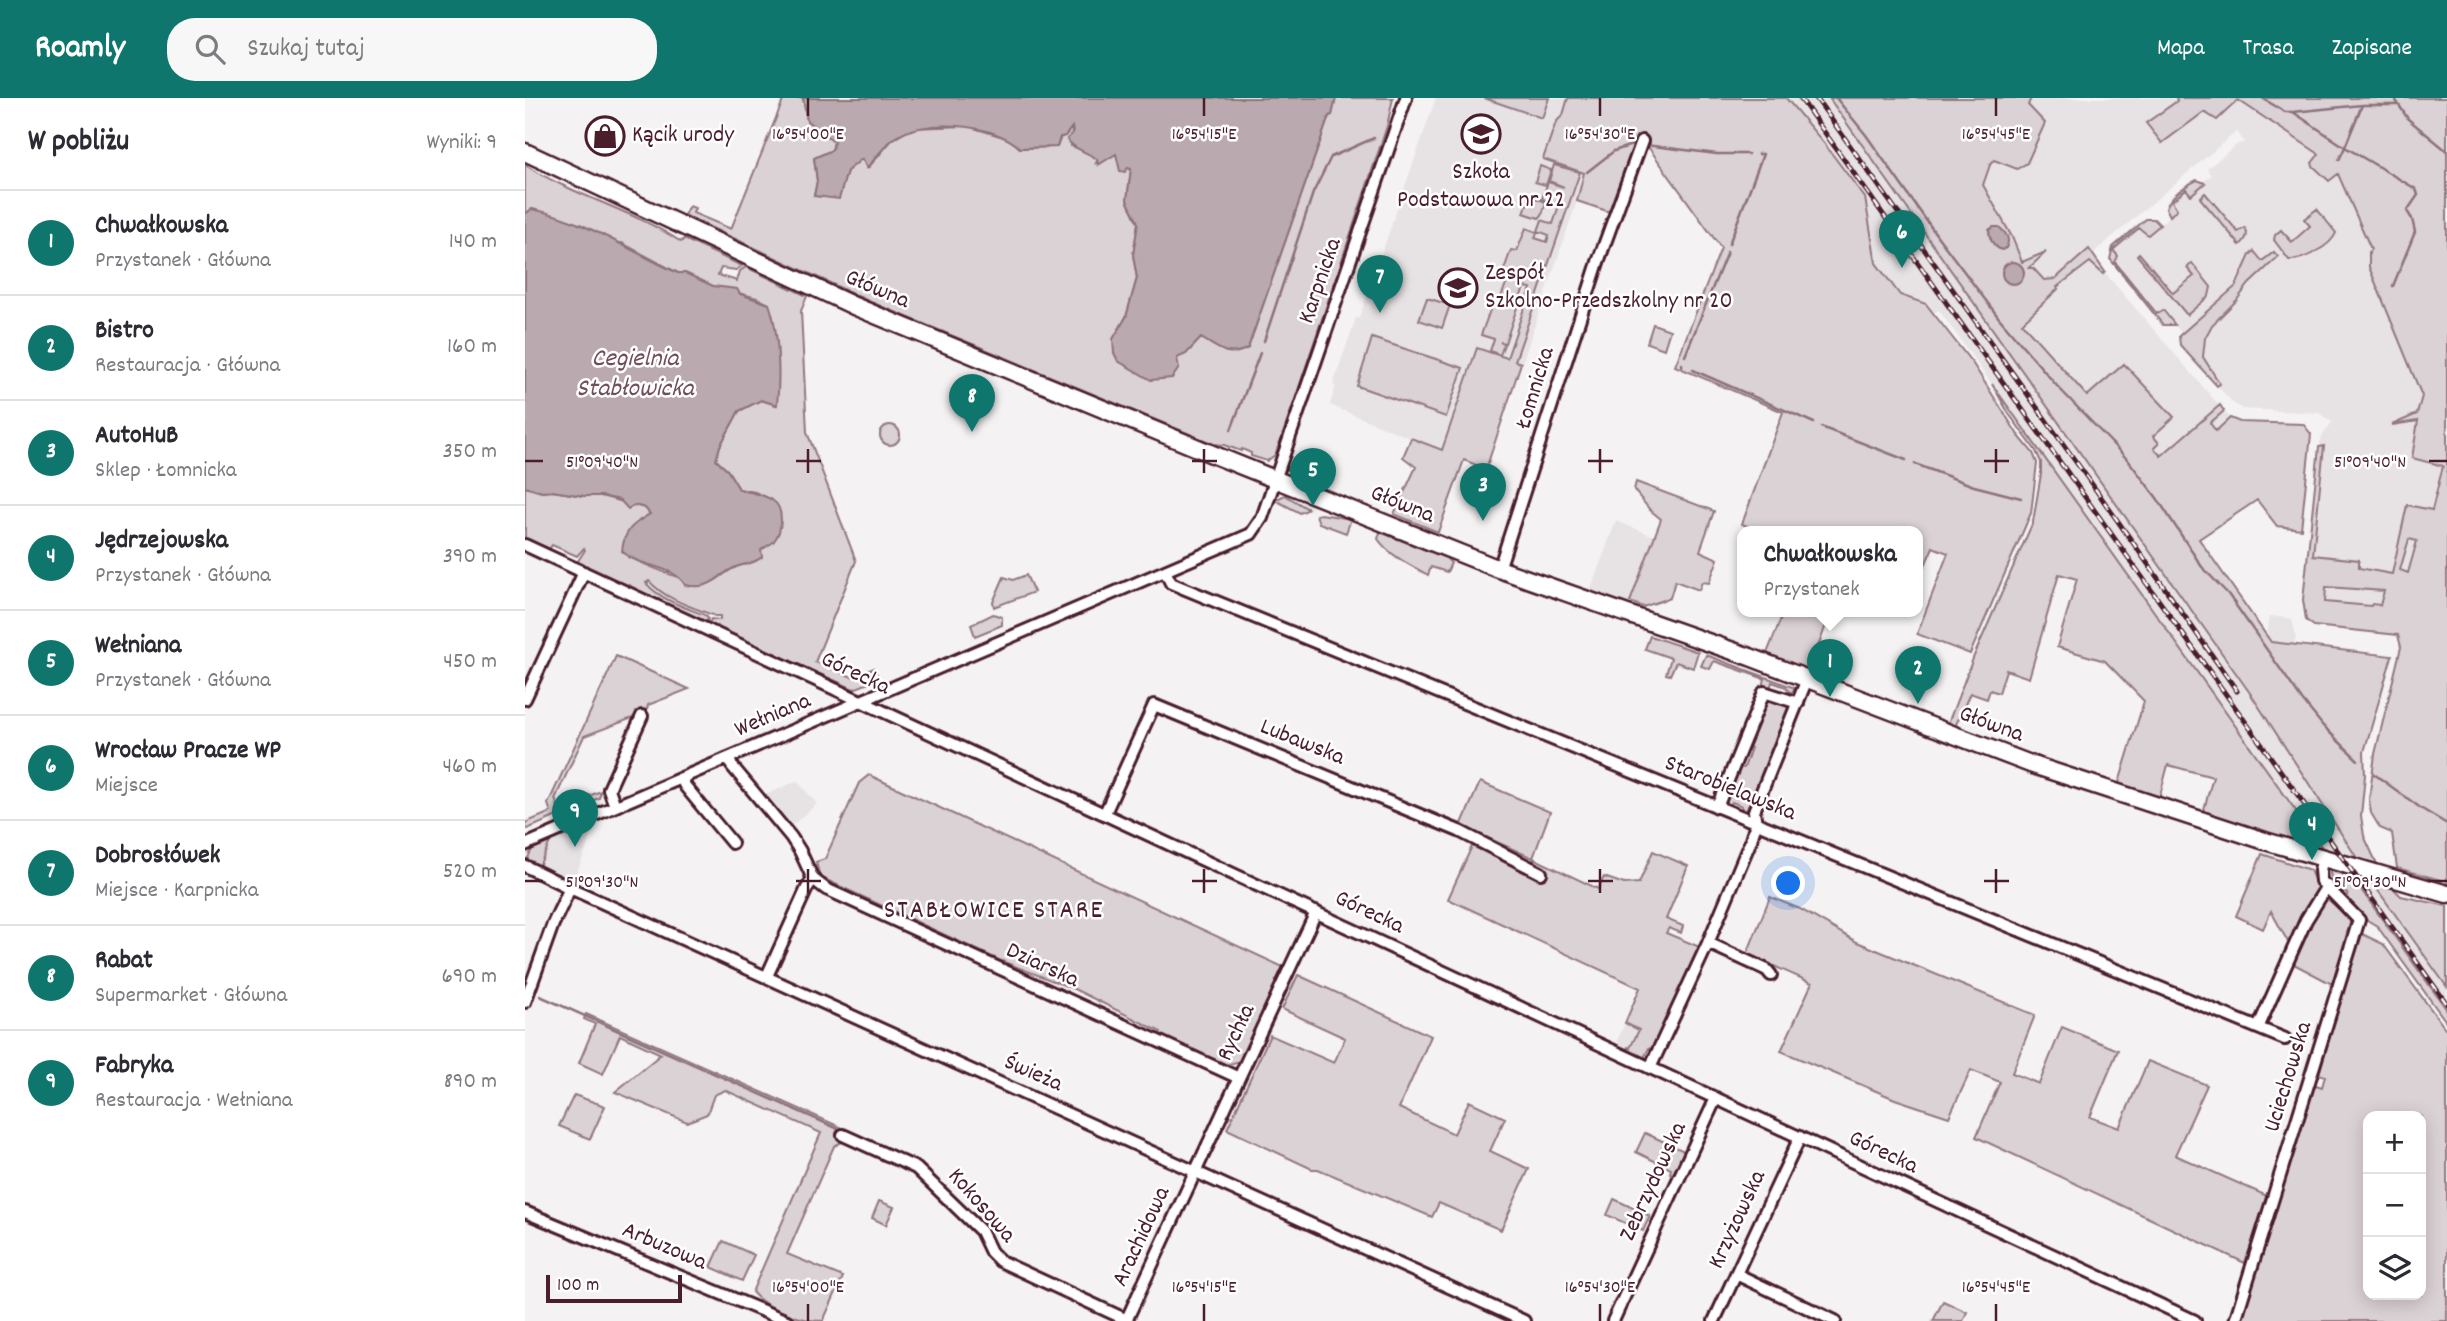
<!DOCTYPE html>
<html lang="pl">
<head>
<meta charset="utf-8">
<style>
	body { margin:0; font-family:Dekko,sans-serif; background:#f7f7f7; color:#2b2b33 }
	.controls { position:absolute; right:21px; bottom:21px; display:grid; overflow:hidden; border-radius:14px; box-shadow:0 4px 18px #0003 }
	.controls button { width:63px; height:63px; display:grid; place-items:center; padding:0; border:0; border-bottom:2px solid #e1e1e2; background:#fff; color:#2b2b33; font:35px sans-serif }
	.scale { position:absolute; left:21px; bottom:18px; width:136px; box-sizing:border-box; padding-left:7px; border:4px solid #4a1f2b; border-top:0; font-size:19px; line-height:24px; white-space:nowrap; color:#4a1f2b; -webkit-text-stroke:5px #fff; paint-order:stroke }
	.you { position:absolute; left:1264px; top:786px; width:24px; height:24px; margin:-18px; border:5px solid #fff; border-radius:50%; background:#1a73e8; box-shadow:0 0 0 10px #1a73e833 }
	.badge { display:grid; place-items:center; width:46px; height:46px; border-radius:50%; background:#0f766e; color:#fff; font-size:23px; font-weight:700 }
	.pin { position:absolute; translate:-50% -58px; filter:drop-shadow(0 2px 4px #0008) }
	.pin::after { content:''; position:absolute; top:37px; width:24px; height:21px; background:inherit; clip-path:polygon(0 0,100% 0,50% 100%) }
	.popup { position:absolute; left:1212px; top:428px; width:186px; height:91px; box-sizing:border-box; display:grid; place-content:center; border-radius:14px; background:#fff; filter:drop-shadow(0 2px 5px #0005); font-size:23px; white-space:nowrap; color:#7c7c81 }
	.popup b { font-size:26px; color:#2b2b33 }
	.popup::after { content:''; position:absolute; left:50%; top:100%; margin-left:-14px; border:14px solid transparent; border-top-color:#fff }
	.list { margin:0; padding:0; list-style:none }
	h2 { display:flex; justify-content:space-between; align-items:center; height:91px; margin:0; padding:0 28px; font-size:30px }
	h2 small { font-size:23px; font-weight:400; color:#7c7c81 }
	.list li { display:grid; grid-template-columns:46px 1fr auto; gap:21px; align-items:center; box-sizing:border-box; height:105px; padding:0 28px; border-top:2px solid #e1e1e2 }
	.list b { display:block; font-size:26px; white-space:nowrap }
	.list p { margin:0; font-size:23px; white-space:nowrap; color:#7c7c81 }
	.list em { font-size:23px; font-style:normal; color:#7c7c81 }
	.icon { flex:none; width:38px; height:38px; fill:none; stroke:currentColor; stroke-width:2; stroke-linecap:round; stroke-linejoin:round }
	.map { position:relative; flex:none; width:1922px; height:1223px; overflow:hidden }
	header { display:flex; align-items:center; gap:42px; box-sizing:border-box; height:98px; padding:0 35px; background:#0f766e; color:#fff }
	header strong { font-size:33px }
	nav { display:flex; gap:38px; margin-inline-start:auto; font-size:24px }
	.search { width:490px; height:63px; background:#f7f7f7; display:flex; align-items:center; gap:18px; box-sizing:border-box; padding:0 24px; border-radius:28px; color:#7c7c81; font-size:26px }
	main { display:flex }
	aside { flex:1; background:#fff }
	.map>svg:first-child { display:block }
</style>
</head>
<body>
<header>
<strong>Roamly</strong>
<div class="search"><svg class="icon" aria-label="search" viewBox="0 0 24 24"><circle cx="10" cy="10" r="6"/><path d="M15 15l6 6"/></svg>Szukaj tutaj</div>
<nav><a>Mapa</a><a>Trasa</a><a>Zapisane</a></nav>
</header>
<main>
<aside>
<h2>W pobliżu<small>Wyniki: 9</small></h2>
<ul class="list">
<li><span class="badge">1</span><div><b>Chwałkowska</b><p>Przystanek · Główna</p></div><em>140 m</em></li>
<li><span class="badge">2</span><div><b>Bistro</b><p>Restauracja · Główna</p></div><em>160 m</em></li>
<li><span class="badge">3</span><div><b>AutoHuB</b><p>Sklep · Łomnicka</p></div><em>350 m</em></li>
<li><span class="badge">4</span><div><b>Jędrzejowska</b><p>Przystanek · Główna</p></div><em>390 m</em></li>
<li><span class="badge">5</span><div><b>Wełniana</b><p>Przystanek · Główna</p></div><em>450 m</em></li>
<li><span class="badge">6</span><div><b>Wrocław Pracze WP</b><p>Miejsce</p></div><em>460 m</em></li>
<li><span class="badge">7</span><div><b>Dobrosłówek</b><p>Miejsce · Karpnicka</p></div><em>520 m</em></li>
<li><span class="badge">8</span><div><b>Rabat</b><p>Supermarket · Główna</p></div><em>690 m</em></li>
<li><span class="badge">9</span><div><b>Fabryka</b><p>Restauracja · Wełniana</p></div><em>890 m</em></li>
</ul>
</aside>
<div class="map">
<svg width="1922" height="1223" viewBox="0 0 1922 1223">
	<rect width="100%" height="100%" fill="#f4f2f2"/>
	<filter id="ink" filterUnits="userSpaceOnUse"><feTurbulence type="fractalNoise" baseFrequency=".0143" numOctaves="2"/><feDisplacementMap in="SourceGraphic" scale="14" xChannelSelector="R" yChannelSelector="G"/><feConvolveMatrix kernelMatrix="1 2 1 2 8 2 1 2 1" color-interpolation-filters="sRGB"/></filter>
	<g filter="url(#ink)">
		<path fill="#e7e2e3" d="M911 0H1083L1052 103 961 371 805 307 811 288 808 287 831 220H834Z
			M1261 0H1304L1725 595 1832 760 1798 751 1414 212 1408 215 1400 206 1375 197 1351 165 1340 100 1298 44Z
			M1479 0H1710L1808 65 1896 261 1922 354 1873 537 1789 528 1781 522 1778 502 1794 349 1797 338 1807 324 1794 315 1717 311 1707 304 1655 247 1656 235 1650 227H1638L1585 161 1588 149 1621 121H1629L1635 126 1645 118 1641 110 1643 104 1664 86 1672 82 1679 83 1687 77 1682 71 1711 47 1719 44 1712 33 1567 156 1585 181 1705 320 1691 333 1685 325 1627 377 1525 266 1429 144Z
			M1091 423 1129 438 1104 508 1065 493Z
			M1745 518 1767 521 1771 538 1769 546 1746 544 1742 538Z
			M272 683 292 706 266 728 240 697Z
			M67 726 69 731 48 784 2 762 7 751Z
			M1827 779 1847 784 1922 889V912Z
			M1100 925 1114 932 1105 950 1102 951 1093 947 1094 944 1092 943Z"/>
		<path fill="#dbd2d5" stroke="#927880" stroke-width="2" fill-rule="evenodd" d="M259 0H278L282 23 309 44 307 52 289 60 292 83 289 98 314 100 322 73 337 60 343 70 367 42 388 30 442 28 485 41 495 50 532 49 536 39 540 38 547 29 546 48 559 52 573 61 571 65 591 56 606 71 602 102 613 125 608 157 612 180 601 219 592 236 651 260 661 256 676 240 701 254 723 250 804 18 807 17 811 0H868L862 28 766 313 750 357 742 363 726 358V355L717 351 716 353 699 347 689 346 346 204 159 117 164 108 170 110 168 115 206 131Z
			M959 0H1024L1017 20Z
			M1043 0H1261L1298 44 1340 100 1351 165 1375 197 1401 206 1448 266 1493 337 1508 355 1512 365 1506 415 1445 556 1392 536 1423 455 1408 449 1393 483 1392 433H1234L1217 426 1258 314 1150 268 1196 150 1124 50 1119 51 1021 338 1091 116 1052 103 1059 75 1018 61 1031 24 1038 17Z
			M1304 0H1506L1503 7 1520 25 1502 65 1492 71 1469 62 1465 67 1458 87 1487 139 1497 164 1521 154 1504 170H1508L1519 182 1530 181 1564 151 1580 174 1578 176 1565 164 1532 189 1533 191 1497 225 1562 298 1599 266 1649 319 1628 338 1634 345 1629 350 1636 358 1695 307 1699 313 1685 325 1691 333 1705 320 1715 324 1778 326 1786 336 1776 431 1752 428 1732 402 1674 441 1746 544 1867 558 1839 654 1840 677 1836 718 1839 738 1852 766 1832 760 1725 595Z
			M1651 0H1922V790L1918 788 1916 782 1872 770 1867 735 1855 730 1846 715 1844 701 1850 656 1876 549 1873 537 1789 528 1781 522 1778 502 1794 349 1799 348 1788 457 1834 462V470L1867 476 1882 407 1907 412 1918 368 1887 360 1893 323 1867 327 1892 316 1897 298 1844 169V154L1846 151 1813 76 1804 83 1788 68 1787 65 1794 56 1713 2 1692 22 1679 14 1637 45 1621 25 1652 3ZM1884 441 1892 443 1883 475 1875 472ZM1801 489 1859 493 1855 507 1847 506 1846 508 1800 504Z
			M0 67C49 98 108 112 156 144L159 141 217 168 211 172 196 170 193 177 212 183 215 173 221 169 282 198 276 213 282 334 331 463 290 564 327 579 349 570 354 581 329 591 184 527 186 521 195 522V518H190C167 509 141 502 124 483L121 485C137 503 160 509 182 518L183 521 181 526 51 466 60 452 59 450 52 458 27 447 23 453 0 442V389L17 394 27 393 59 398H76L120 410 126 415 114 423 103 459C119 466 169 488 182 486 194 483 200 473 211 469 221 465 228 467 236 459V452L249 441 254 434 247 402 230 394 214 391 203 373 191 362 195 348 214 313 236 302 251 307 244 206 232 200 188 188 160 175H153L97 145H91L57 127 7 111 0 116Z
			M1029 67 1055 74 990 263 996 265 961 371 939 362 913 434 869 416 891 369 878 359 886 340 917 352 952 250 982 260 1006 190 999 189 980 245 975 244 979 246 975 257 965 253 969 241 956 237 969 201 975 202 982 183 976 180 986 152 992 153 1001 130 1012 134 1010 140 1022 144 1024 137 1013 133 1017 122 1028 126 1034 107 1017 101 1023 84 1039 89 1024 83Z
			M1015 68 1026 72 1021 87 1010 84Z
			M1672 82 1680 85 1666 97 1661 91 1647 103 1652 111 1645 118 1641 110C1645 98 1661 87 1672 82Z
			M1680 95 1713 134 1720 130C1724 136 1721 142 1715 147L1675 100Z
			M1005 98 1021 104 1017 117 1014 120 999 115Z
			M1792 111 1811 135C1806 148 1778 163 1764 162L1749 142 1750 137 1756 132 1767 144 1785 128 1779 121Z
			M1621 121H1629L1635 127 1623 137 1614 130 1588 152 1593 158 1590 164 1632 216 1638 212 1650 227H1638L1585 161 1588 149Z
			M1729 153 1737 163 1749 154 1753 159 1724 186 1711 203 1687 227 1680 240 1678 259 1695 286 1692 288 1655 247 1654 238 1711 188 1725 157Z
			M1614 155 1648 195 1669 178 1662 170 1667 165 1686 189 1684 198 1662 217 1612 157Z
			M902 200 925 207 917 230 894 222Z
			M1128 226 1145 232 1139 251 1122 245Z
			M847 240 938 270 921 319 832 288Z
			M1467 286 1798 751 1809 754 1811 758 1678 715 1688 679 1643 667 1634 701 1593 688 1619 603 1580 563 1532 549 1552 481 1534 476 1504 580 1481 572 1474 595 1465 592 1462 601 1445 595 1429 631 1422 628 1449 558 1508 424 1516 376V364L1511 353 1484 316Z
			M355 337a10 10 0 1 1 20 0a10 10 0 1 1-20 0Z
			M1111 384 1189 413 1175 453 1193 461 1184 485 1177 484 1174 492 1150 483 1145 500 1118 509 1105 504 1136 421 1125 412 1109 392Z
			M760 397 783 411 782 412 775 415 750 402Z
			M796 416 826 421 821 435 794 425 791 417Z
			M855 434 921 460 926 465 922 474 906 469 903 477C885 467 865 458 853 441Z
			M501 477 509 494 469 509 468 504 479 479 488 482Z
			M1259 513H1306L1284 574 1241 558Z
			M468 516 477 519V527L450 538 446 527Z
			M1125 538 1173 554 1168 570 1151 564 1145 577 1141 576 1146 560 1120 551Z
			M1181 557 1270 590 1266 595 1261 589 1247 584 1245 590 1238 588 1240 581 1189 563 1185 571 1176 568Z
			M91 558 164 591 123 607 121 615 59 638 30 701 34 710 76 693 74 700 0 732V725L26 714 23 706Z
			M1245 601 1265 608 1266 612 1223 716 1215 715 1217 708 1207 704 1204 710 1199 708 1198 703 1213 669 1219 670 1226 650 1221 647 1239 604Z
			M344 677 758 869 715 963 701 967 635 937 636 934 549 891 474 862 295 779 291 764 300 761 334 685Z
			M955 684 1025 714 1008 760 1073 791 1079 779 1099 786 1114 785 1128 753 1163 768 1141 821 1158 828 1156 835 1144 830 1141 835 1177 850 1130 953 1124 950 1119 960 1102 951 1103 949 1105 950 1114 932 1100 925 1115 890 923 801 947 748 1014 778 1008 760 936 728Z
			M25 744 14 768 2 762 7 751Z
			M1737 756 1785 772 1794 793 1764 846 1746 813 1738 831 1711 818Z
			M1807 773 1827 779 1922 912V925L1852 828 1842 822 1838 823 1821 800 1823 797 1806 779 1805 775Z
			M1847 784 1869 791 1876 798 1922 808V889Z
			M1245 799 1275 811 1332 844 1510 917 1487 975 1514 986 1537 929 1593 952 1565 1019 1594 1030 1623 963 1682 987 1650 1057 1742 1098 1720 1165 1451 1039 1475 984 1446 972 1424 1019 1370 1001 1256 953 1287 885 1222 856Z
			M1800 799 1823 818 1825 825 1807 886 1765 864 1779 830Z
			M1835 835 1858 846 1922 933V1223H1716L1788 986 1797 989 1800 978 1794 976ZM1843 1018H1896V1197H1843Z
			M773 877 906 938 874 1010 929 1036 944 1003 980 1020 965 1053 1004 1071 976 1132 914 1105 907 1119 793 1071H787L702 1031 745 937 809 965 820 940 757 911Z
			M61 916 320 1031 317 1044 309 1048 262 1156 318 1179 298 1223C275 1223 242 1212 227 1194L296 1035 200 992 189 997 182 1016 162 1024 90 994 136 956 95 937 78 976 54 965 70 926 59 921Z
			M49 997 80 1008 65 1041 34 1028Z
			M1120 1035 1159 1053 1148 1076 1145 1075 1146 1071 1111 1054Z
			M1089 1101 1125 1118 1118 1133 1082 1117Z
			M354 1103 369 1109 361 1127 347 1120Z
			M198 1143 229 1157 217 1183 186 1169Z
			M1418 1203 1442 1214 1438 1223H1408Z"/>
		<path fill="#baa9ae" stroke="#8d727a" stroke-width="2" d="M278 0H811L807 17 804 18 723 250C703 261 694 250 676 240L661 256 652 260 654 270 647 280 626 282 593 263 589 255 588 241 601 219 612 180 608 157 613 125 602 102 606 71 603 70 600 74 595 73 591 56 573 67 572 61C562 54 548 51 542 41L548 35 547 29 540 38 535 39 532 49 495 50C469 25 397 19 368 41 358 49 350 61 342 70L337 61 322 73 314 101 289 98 292 83 289 60 307 52 309 44 282 23Z
			M7 111C60 122 105 153 153 175H160L188 188 212 191 215 196 244 206C254 232 255 279 252 307L236 302 214 313 195 348 191 362 203 373 214 391C225 395 236 395 247 402 260 410 257 433 249 443 247 446 240 449 236 452L237 459C226 467 222 465 211 469 190 478 187 493 160 487 148 466 114 470 97 453 99 432 108 426 125 416L120 410 109 407 103 411 95 402 76 398H59L27 393 17 394 0 389V116Z
			M1468 129H1474C1481 135 1486 141 1481 150L1477 152C1468 149 1464 140 1464 132Z
			M1477 175a11 11 0 1 1 22 0a11 11 0 1 1-22 0Z"/>
		<g fill="none" stroke-linecap="round" stroke-linejoin="round">
			<path stroke="#8d727a" stroke-width="2.5" d="M1311 0 1341 37 1413 139 1474 220 1532 288 1603 362 1632 400 1677 469 1703 496 1777 602 1798 628 1833 662
				M1737 0 1760 14H1768L1837 7H1873
				M1870 1 1883 21 1922 53
				M1768 14 1820 49 1837 7
				M1120 47 1192 56H1223
				M1814 62 1820 49 1891 91 1893 97 1882 113 1887 121 1890 134 1868 188
				M1062 74 1089 53 1110 46
				M1204 146 1238 56H1233
				M739 243 788 95 806 59 849 40
				M1160 258 1202 154
				M1157 268V266
				M1168 272 1289 325
				M1296 329 1381 362
				M706 332 735 255
				M1390 366 1449 388 1496 400
				M1849 676 1897 711 1922 726
				M15 898 318 1033"/>
			<g stroke="#4a1f2b" stroke-width="16">
				<path id="street" d="M0 447 1670 1223
					M974 471 1073 164 1117 43
					M640 473 646 485 653 488 1760 941
					M0 601 59 474
					M203 660 207 668 266 739 275 753 288 781 301 791 714 980
					M156 680 160 688 207 745
					M90 708 84 691 117 618
					M1192 709 1239 594 1273 605
					M580 715 629 607 934 733 1016 775
					M0 747 726 436 737 420 881 0
					M0 768 45 790 999 1223
					M1183 845 1242 872 1246 877
					M242 878 282 790 288 781
					M0 904 28 826 45 790
					M1733 930 1781 822 1802 788
					M1125 970 1183 845 1226 742 1231 725 1229 713 1282 581
					M318 1037 391 1070 456 1133 466 1154 475 1163 602 1222
					M0 1114 262 1223
					M1211 1176 1310 1223
					M601 1223 791 814
					M1088 1223 1191 1000
					M1189 1223 1275 1039
					M1710 1223 1834 822 1796 783 1795 772 1798 760"/>
			</g>
			<g stroke="#4a1f2b" stroke-width="21">
				<path id="secondary" d="M0 54 329 208 692 358 974 471 1225 559 1508 667 1740 743 1922 796"/>
			</g>
			<use href="#street" stroke="#fff" stroke-width="10"/>
			<use href="#secondary" stroke="#fff" stroke-width="16"/>
			<g stroke="#4a1f2b" stroke-width="5">
				<path id="rail" d="M1275 0 1922 906
					M1291 0 1571 392 1712 593"/>
			</g>
			<use href="#rail" stroke="#fff" stroke-width="2.5" stroke-dasharray="8" stroke-linecap="butt"/>
		</g>
	</g>
	<path fill="none" stroke="#4a1f2b" stroke-width="2.5" d="M283 0V18M679 0V18M1075 0V18M1471 0V18M283 351V375M679 351V375M1075 351V375M1471 351V375M0 363H18M271 363H296M667 363H692M1063 363H1088M1459 363H1484M1904 363H1922M283 771V795M679 771V795M1075 771V795M1471 771V795M0 783H18M271 783H296M667 783H692M1063 783H1088M1459 783H1484M1904 783H1922M283 1206V1223M679 1206V1223M1075 1206V1223M1471 1206V1223"/>
	<defs>
		<g id="school-ring" transform="scale(2.0125)"><circle r="9.5" fill="#fff" stroke="#4a1f2b" stroke-width="1.5"/><path d="M0-5L7-2L0 1L-7-2ZM-4 1L0 2.5L4 1V4Q0 6-4 4Z" fill="#4a1f2b"/></g>
		<g id="shop-ring" transform="scale(2.0125)"><circle r="9.5" fill="#fff" stroke="#4a1f2b" stroke-width="1.5"/><path d="M-5-2.5h2.3a2.7 3.5 0 0 1 5.4 0H5L5.5 6h-11ZM-1.5-2.5h3a1.5 2.3 0 0 0-3 0Z" fill="#4a1f2b"/></g>
	</defs>
	<g fill-rule="evenodd">
		<use href="#school-ring" x="956" y="36"/>
		<use href="#shop-ring" x="80" y="38"/>
		<use href="#school-ring" x="933" y="190"/>
	</g>
	<g text-anchor="middle" dominant-baseline="central" stroke-width="5" stroke-linejoin="round" paint-order="stroke">
		<g font-size="24" fill="#4a1f2b" stroke="#fff" text-anchor="start">
			<text x="107" y="38">Kącik urody</text>
			<text x="956" y="75" text-anchor="middle">Szkoła<tspan x="956" dy="28">Podstawowa nr 22</tspan></text>
			<text x="960" y="176">Zespół<tspan x="960" dy="28">Szkolno-Przedszkolny nr 20</tspan></text>
		</g>
		<g font-size="24" fill="#4a1f2b" stroke="#fff">
			<text transform="translate(796 183) rotate(-71)">Karpnicka</text>
			<text transform="translate(352 192) rotate(23)">Główna</text>
			<text transform="translate(1011 290) rotate(-73)">Łomnicka</text>
			<text transform="translate(877 407) rotate(22)">Główna</text>
			<text transform="translate(330 576) rotate(25)">Górecka</text>
			<text transform="translate(248 618) rotate(-23)">Wełniana</text>
			<text transform="translate(1466 627) rotate(20)">Główna</text>
			<text transform="translate(777 645) rotate(22)">Lubawska</text>
			<text transform="translate(1205 691) rotate(22)">Starobielawska</text>
			<text transform="translate(844 815) rotate(25)">Górecka</text>
			<text transform="translate(517 868) rotate(25)">Dziarska</text>
			<text transform="translate(712 935) rotate(-65)">Rychła</text>
			<text transform="translate(508 976) rotate(24)">Świeża</text>
			<text transform="translate(1764 979) rotate(-73)">Uciechowska</text>
			<text transform="translate(1358 1055) rotate(25)">Górecka</text>
			<text transform="translate(1129 1084) rotate(-65)">Zebrzydowska</text>
			<text transform="translate(456 1108) rotate(49)">Kokosowa</text>
			<text transform="translate(1213 1122) rotate(-65)">Krzyżowska</text>
			<text transform="translate(617 1139) rotate(-65)">Arachidowa</text>
			<text transform="translate(139 1149) rotate(23)">Arbuzowa</text>
		</g>
		<g font-size="26" font-style="italic" fill="#714f59" stroke="#fff">
			<text x="110" y="261">Cegielnia<tspan x="110" dy="30">Stabłowicka</tspan></text>
		</g>
		<g font-size="26" letter-spacing="2" fill="#4a1f2b" stroke="#fff">
			<text x="469" y="813">STABŁOWICE STARE</text>
		</g>
	</g>
	<g font-size="18" text-anchor="middle" fill="#4a1f2b" stroke="#fff" stroke-width="5" stroke-linejoin="round" paint-order="stroke">
		<text x="283" y="41">16°54'00"E</text>
		<text x="679" y="41">16°54'15"E</text>
		<text x="1075" y="41">16°54'30"E</text>
		<text x="1471" y="41">16°54'45"E</text>
		<text x="77" y="369">51°09'40"N</text>
		<text x="1845" y="369">51°09'40"N</text>
		<text x="77" y="789">51°09'30"N</text>
		<text x="1845" y="789">51°09'30"N</text>
		<text x="283" y="1194">16°54'00"E</text>
		<text x="679" y="1194">16°54'15"E</text>
		<text x="1075" y="1194">16°54'30"E</text>
		<text x="1471" y="1194">16°54'45"E</text>
	</g>
</svg>
<div class="controls">
<button>+</button>
<button>−</button>
<button><svg class="icon" aria-label="layers" viewBox="0 0 24 24"><path d="M12 4l9 5-9 5-9-5zM3 14l9 5 9-5"/></svg></button>
</div>
<div class="scale">100 m</div>
<div class="you"></div>
<div class="pin badge" style="left:1305px;top:599px">1</div>
<div class="popup"><b>Chwałkowska</b>Przystanek</div>
<div class="pin badge" style="left:1393px;top:606px">2</div>
<div class="pin badge" style="left:958px;top:423px">3</div>
<div class="pin badge" style="left:1787px;top:762px">4</div>
<div class="pin badge" style="left:788px;top:408px">5</div>
<div class="pin badge" style="left:1377px;top:170px">6</div>
<div class="pin badge" style="left:855px;top:215px">7</div>
<div class="pin badge" style="left:447px;top:334px">8</div>
<div class="pin badge" style="left:50px;top:749px">9</div>
</div>
</main>
</body>
</html>
